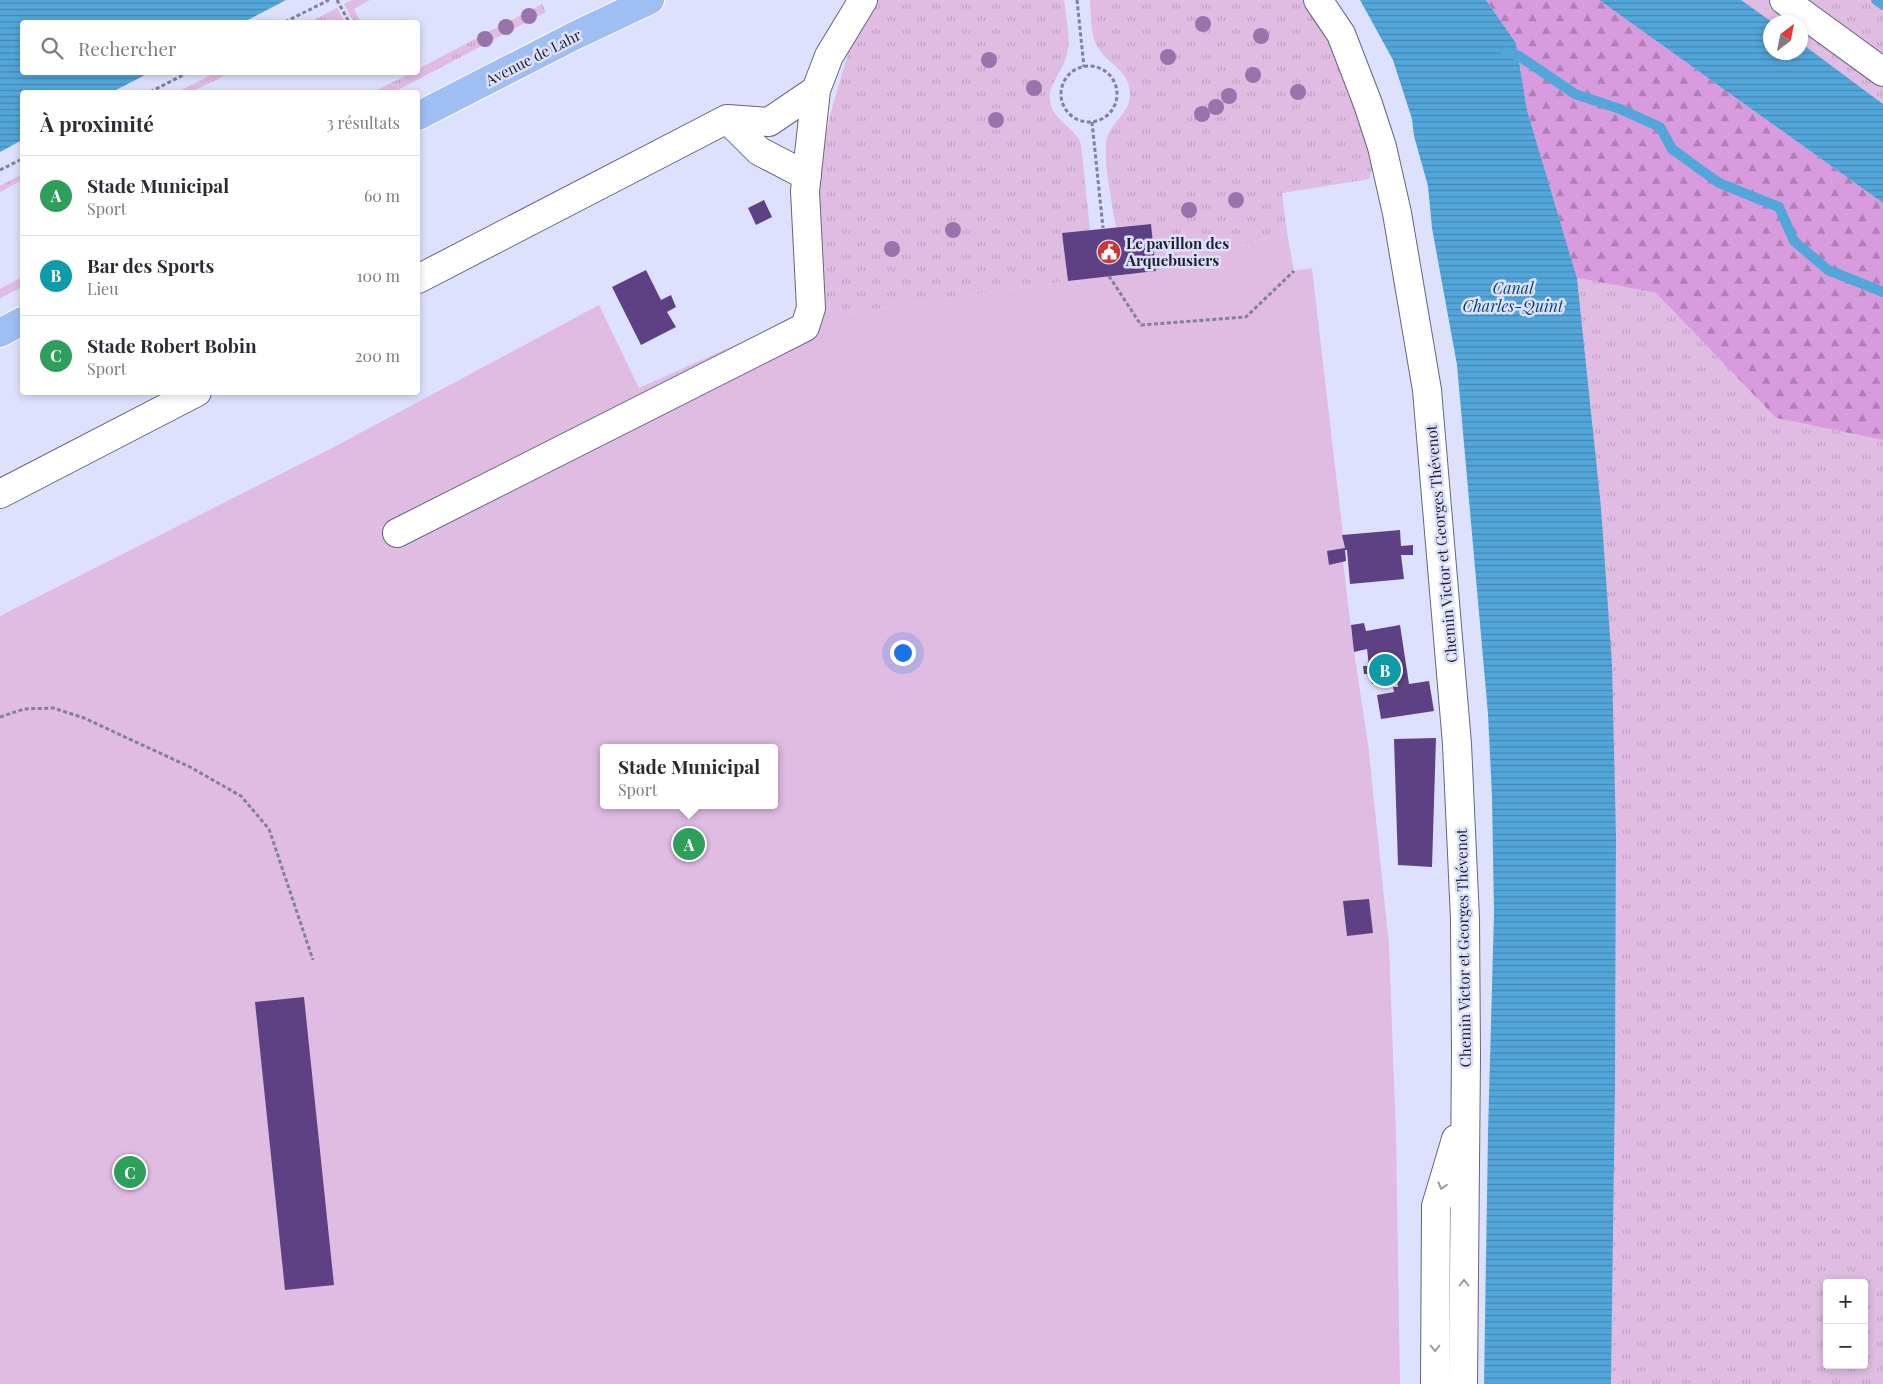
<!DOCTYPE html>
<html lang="fr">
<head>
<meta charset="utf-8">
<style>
	body { margin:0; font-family:"Playfair Display",serif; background:#f7f7f7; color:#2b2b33 }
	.controls { position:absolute; right:15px; bottom:15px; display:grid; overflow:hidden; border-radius:5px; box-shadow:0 2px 8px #0003 }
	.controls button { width:45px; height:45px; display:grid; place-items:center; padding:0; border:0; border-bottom:1px solid #e1e1e2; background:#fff; color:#2b2b33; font:25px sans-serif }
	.compass { position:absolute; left:1763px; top:15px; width:45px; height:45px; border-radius:50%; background:#fff; box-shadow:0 2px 8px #0003; rotate:32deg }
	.you { position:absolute; left:902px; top:652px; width:18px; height:18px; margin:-12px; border:4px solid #fff; border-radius:50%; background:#1a73e8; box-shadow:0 0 0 8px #1a73e833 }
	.badge { display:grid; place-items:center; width:32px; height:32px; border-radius:50%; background:#0f766e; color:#fff; font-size:16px; font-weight:700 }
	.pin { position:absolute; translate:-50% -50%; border:2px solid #fff; box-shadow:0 1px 5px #0006 }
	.popup { position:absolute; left:600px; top:744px; width:178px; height:65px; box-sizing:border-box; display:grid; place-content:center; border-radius:5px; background:#fff; filter:drop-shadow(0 1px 4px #0005); font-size:16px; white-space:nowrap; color:#7c7c81 }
	.popup b { font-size:19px; color:#2b2b33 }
	.popup::after { content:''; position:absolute; left:50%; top:100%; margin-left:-10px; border:10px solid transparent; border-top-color:#fff }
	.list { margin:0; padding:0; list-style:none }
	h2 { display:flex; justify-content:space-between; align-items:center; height:65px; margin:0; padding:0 20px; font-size:21px }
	h2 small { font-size:16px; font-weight:400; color:#7c7c81 }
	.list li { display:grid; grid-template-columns:32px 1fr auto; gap:15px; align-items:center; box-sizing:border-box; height:80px; padding:0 20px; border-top:1px solid #e1e1e2 }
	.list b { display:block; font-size:19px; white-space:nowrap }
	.list p { margin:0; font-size:16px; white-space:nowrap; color:#7c7c81 }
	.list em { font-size:16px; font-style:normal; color:#7c7c81 }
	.icon { flex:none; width:28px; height:28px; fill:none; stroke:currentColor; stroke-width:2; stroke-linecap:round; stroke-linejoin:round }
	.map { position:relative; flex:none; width:1883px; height:1384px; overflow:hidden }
	.search { position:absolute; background:#fff; box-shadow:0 2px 8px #0003; left:20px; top:20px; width:400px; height:55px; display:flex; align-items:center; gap:12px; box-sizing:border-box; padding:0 18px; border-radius:5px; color:#7c7c81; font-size:19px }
	.panel { position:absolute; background:#fff; box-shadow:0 2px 8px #0003; left:20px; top:90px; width:400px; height:305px; border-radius:5px }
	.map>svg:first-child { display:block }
</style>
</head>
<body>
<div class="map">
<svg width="1883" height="1384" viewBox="0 0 1883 1384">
	<defs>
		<pattern id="grass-tufts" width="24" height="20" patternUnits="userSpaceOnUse" patternTransform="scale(1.25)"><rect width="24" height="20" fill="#e0bce3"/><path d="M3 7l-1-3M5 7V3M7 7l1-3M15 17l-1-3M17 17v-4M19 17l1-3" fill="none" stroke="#c0a1c3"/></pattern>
		<pattern id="forest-firs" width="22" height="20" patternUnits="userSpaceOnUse" patternTransform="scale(1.25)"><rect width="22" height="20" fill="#d89cde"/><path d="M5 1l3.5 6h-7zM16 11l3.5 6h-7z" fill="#af7fb4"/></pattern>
		<pattern id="water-rules" width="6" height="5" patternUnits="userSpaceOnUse" patternTransform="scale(1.25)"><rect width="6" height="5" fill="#53a6da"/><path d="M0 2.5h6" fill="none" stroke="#4487b1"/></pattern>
	</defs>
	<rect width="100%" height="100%" fill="#dee1fd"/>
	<path fill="url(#grass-tufts)" fill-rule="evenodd" d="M352 0H370L354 9 361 22H354L344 4Z
		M870 0H1064C1066 18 1072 40 1066 58 1062 72 1047 86 1050 101 1053 121 1075 127 1081 144L1090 230 1063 233 1068 281 837 315 820 307 814 208 820 158 832 108 854 33Z
		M1090 0H1302L1314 16 1333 50 1355 109 1373 166 1369 179 1282 193 1287 232 1156 271 1151 224 1116 227C1112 202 1104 167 1106 143 1108 123 1132 113 1130 92 1128 71 1112 66 1101 52 1090 40 1091 15 1090 0Z
		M1741 0H1883V104L1801 43 1800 22H1772Z
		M542 4 546 12 394 92H373L411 73 418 72V69Z
		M337 8 345 22H336L334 19 327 22H310Z
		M215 73H230L191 92H177Z
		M22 174V180L0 192V186Z
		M22 277V287L0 298V289Z
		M1577 278 1656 293 1776 418 1883 440V1384H1611L1615 1090 1616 836 1601 507ZM1827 1283H1864V1365H1827Z"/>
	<path fill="url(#forest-firs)" d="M1486 0H1599L1883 203V440L1776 418 1656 293 1577 278 1527 110 1516 43Z"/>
	<path fill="#e0bce3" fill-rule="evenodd" d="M1287 232 1294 271 1312 268 1346 561 1343 562 1354 652 1368 743 1389 945 1396 1134 1400 1384H0V616L334 447 599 305 639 388 820 307 837 315 1068 281 1156 271ZM604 748H774V805H604Z"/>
	<path fill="url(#water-rules)" d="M0 0H286L244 22H22V72L149 73 112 92H22V140L0 152Z
		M1360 0H1486L1516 43 1527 110 1577 278 1601 507 1612 664 1616 836 1615 1090 1611 1384H1484L1488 1133 1494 913 1492 797 1488 714 1457 365 1432 228 1428 186 1414 136 1412 119 1393 60Z
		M1599 0H1741L1772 22H1770V52H1800L1801 43 1883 104V203Z"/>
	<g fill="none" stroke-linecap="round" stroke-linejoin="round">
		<path stroke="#53a6da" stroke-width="10" d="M1876 0 1883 5
			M1506 52 1519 56 1575 94 1620 109 1660 127 1672 149 1719 183 1779 207 1794 241 1828 270 1883 292"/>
	</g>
	<path fill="#5e4084" d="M764 200 772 217 756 225 748 208Z
		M1151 224 1156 271 1068 281 1062 233Z
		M646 270 661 300 671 295 676 307 667 312 676 327 641 345 612 287Z
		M1400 530 1401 546 1413 545V555H1401L1404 579 1350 584 1347 550H1345L1346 561 1329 565 1327 551 1345 548 1342 535Z
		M1364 623 1366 631 1400 625 1409 684 1429 681 1434 711 1381 719 1377 695 1394 692 1393 687H1398L1397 680 1372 684 1370 674H1364L1363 666H1369L1367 649 1354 652 1351 625Z
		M1436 738 1432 867 1398 865 1394 739Z
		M1369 899 1373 933 1347 936 1343 901Z
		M304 997 334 1285 285 1290 255 1002Z"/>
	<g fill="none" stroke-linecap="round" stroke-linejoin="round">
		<g stroke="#626584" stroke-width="30">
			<path id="minor" d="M1318 0 1341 34 1368 104 1382 147 1397 213 1427 390 1457 744 1465 919 1466 1055 1463 1384
				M1784 0 1883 72
				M727 119 759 151 807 176
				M418 279 727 119 769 122 816 90
				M0 494 197 392
				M397 533 805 327 811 308 805 191 816 90 829 56 863 0
				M1435 1384 1436 1206 1456 1139"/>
		</g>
		<g stroke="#fff" stroke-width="30">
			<path id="major" d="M418 116 576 35 650 0
				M0 333 22 321"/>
		</g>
		<path stroke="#808297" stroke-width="3" stroke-dasharray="4 2.5" stroke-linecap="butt" d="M337 0 349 22
			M1077 0 1084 67
			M285 22 329 0
			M1061 94a28 28 0 1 1 56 0a28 28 0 1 1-56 0Z
			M150 92 189 72
			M1092 122 1103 228
			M0 170 22 159
			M1109 276 1141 325 1246 317 1294 271
			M0 717 24 709 53 708 84 718 190 767 241 796 269 829 313 960"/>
		<use href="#minor" stroke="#fff" stroke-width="28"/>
		<use href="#major" stroke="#9fbff3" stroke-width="28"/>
	</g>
	<g fill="#9973ab">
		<circle cx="529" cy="16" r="8"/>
		<circle cx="1203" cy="24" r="8"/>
		<circle cx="506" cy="27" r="8"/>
		<circle cx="1261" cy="36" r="8"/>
		<circle cx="485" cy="39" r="8"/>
		<circle cx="1168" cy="57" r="8"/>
		<circle cx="989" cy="60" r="8"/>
		<circle cx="1253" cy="75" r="8"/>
		<circle cx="1034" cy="88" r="8"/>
		<circle cx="1298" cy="92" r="8"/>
		<circle cx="1229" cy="96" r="8"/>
		<circle cx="1216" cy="107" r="8"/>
		<circle cx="1202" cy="114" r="8"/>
		<circle cx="996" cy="120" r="8"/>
		<circle cx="1236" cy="200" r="8"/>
		<circle cx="1189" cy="210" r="8"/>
		<circle cx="953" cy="230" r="8"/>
		<circle cx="892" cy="249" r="8"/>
	</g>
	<defs><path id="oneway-chevron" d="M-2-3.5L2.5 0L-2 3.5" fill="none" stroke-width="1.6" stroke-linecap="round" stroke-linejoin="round" transform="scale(1.25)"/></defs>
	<g stroke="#9a9ba0">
		<use href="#oneway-chevron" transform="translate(1442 1186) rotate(106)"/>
		<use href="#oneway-chevron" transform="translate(1464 1283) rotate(-90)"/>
		<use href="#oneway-chevron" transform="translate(1435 1348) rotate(90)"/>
	</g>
	<defs>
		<g id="civic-disc" transform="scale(1.25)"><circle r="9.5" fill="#c83935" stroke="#dee1fd"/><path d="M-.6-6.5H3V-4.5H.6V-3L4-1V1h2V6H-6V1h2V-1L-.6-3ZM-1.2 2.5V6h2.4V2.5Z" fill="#fff"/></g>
	</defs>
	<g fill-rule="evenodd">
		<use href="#civic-disc" x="1109" y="252"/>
	</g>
	<g text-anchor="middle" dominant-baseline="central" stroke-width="5" stroke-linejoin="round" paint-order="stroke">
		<g font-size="15" fill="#1f202d" stroke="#dee1fd">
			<text transform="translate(533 57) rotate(-27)">Avenue de Lahr</text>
			<text transform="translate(1441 544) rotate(-95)">Chemin Victor et Georges Thévenot</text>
			<text transform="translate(1463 948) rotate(-91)">Chemin Victor et Georges Thévenot</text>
		</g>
		<g font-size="15" font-weight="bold" fill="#1f202d" stroke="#dee1fd" text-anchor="start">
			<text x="1126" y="243">Le pavillon des<tspan x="1126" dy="17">Arquebusiers</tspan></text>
		</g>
		<g font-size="16" font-style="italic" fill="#02486b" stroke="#dee1fd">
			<text x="1513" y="287">Canal<tspan x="1513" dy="18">Charles-Quint</tspan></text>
		</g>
	</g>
</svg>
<div class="controls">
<button>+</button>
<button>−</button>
</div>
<svg class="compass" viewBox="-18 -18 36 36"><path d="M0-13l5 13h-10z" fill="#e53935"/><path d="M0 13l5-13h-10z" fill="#7c7c81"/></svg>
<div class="you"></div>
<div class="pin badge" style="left:689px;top:844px;background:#2e9e5b">A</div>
<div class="popup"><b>Stade Municipal</b>Sport</div>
<div class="pin badge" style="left:1385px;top:670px;background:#0f9aa8">B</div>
<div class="pin badge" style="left:130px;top:1172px;background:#2e9e5b">C</div>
<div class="search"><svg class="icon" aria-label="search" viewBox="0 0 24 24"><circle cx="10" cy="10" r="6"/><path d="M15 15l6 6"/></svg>Rechercher</div>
<section class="panel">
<h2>À proximité<small>3 résultats</small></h2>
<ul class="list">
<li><span class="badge" style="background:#2e9e5b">A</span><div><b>Stade Municipal</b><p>Sport</p></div><em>60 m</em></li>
<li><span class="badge" style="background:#0f9aa8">B</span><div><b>Bar des Sports</b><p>Lieu</p></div><em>100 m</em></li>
<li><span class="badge" style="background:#2e9e5b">C</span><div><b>Stade Robert Bobin</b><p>Sport</p></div><em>200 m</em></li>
</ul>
</section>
</div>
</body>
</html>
